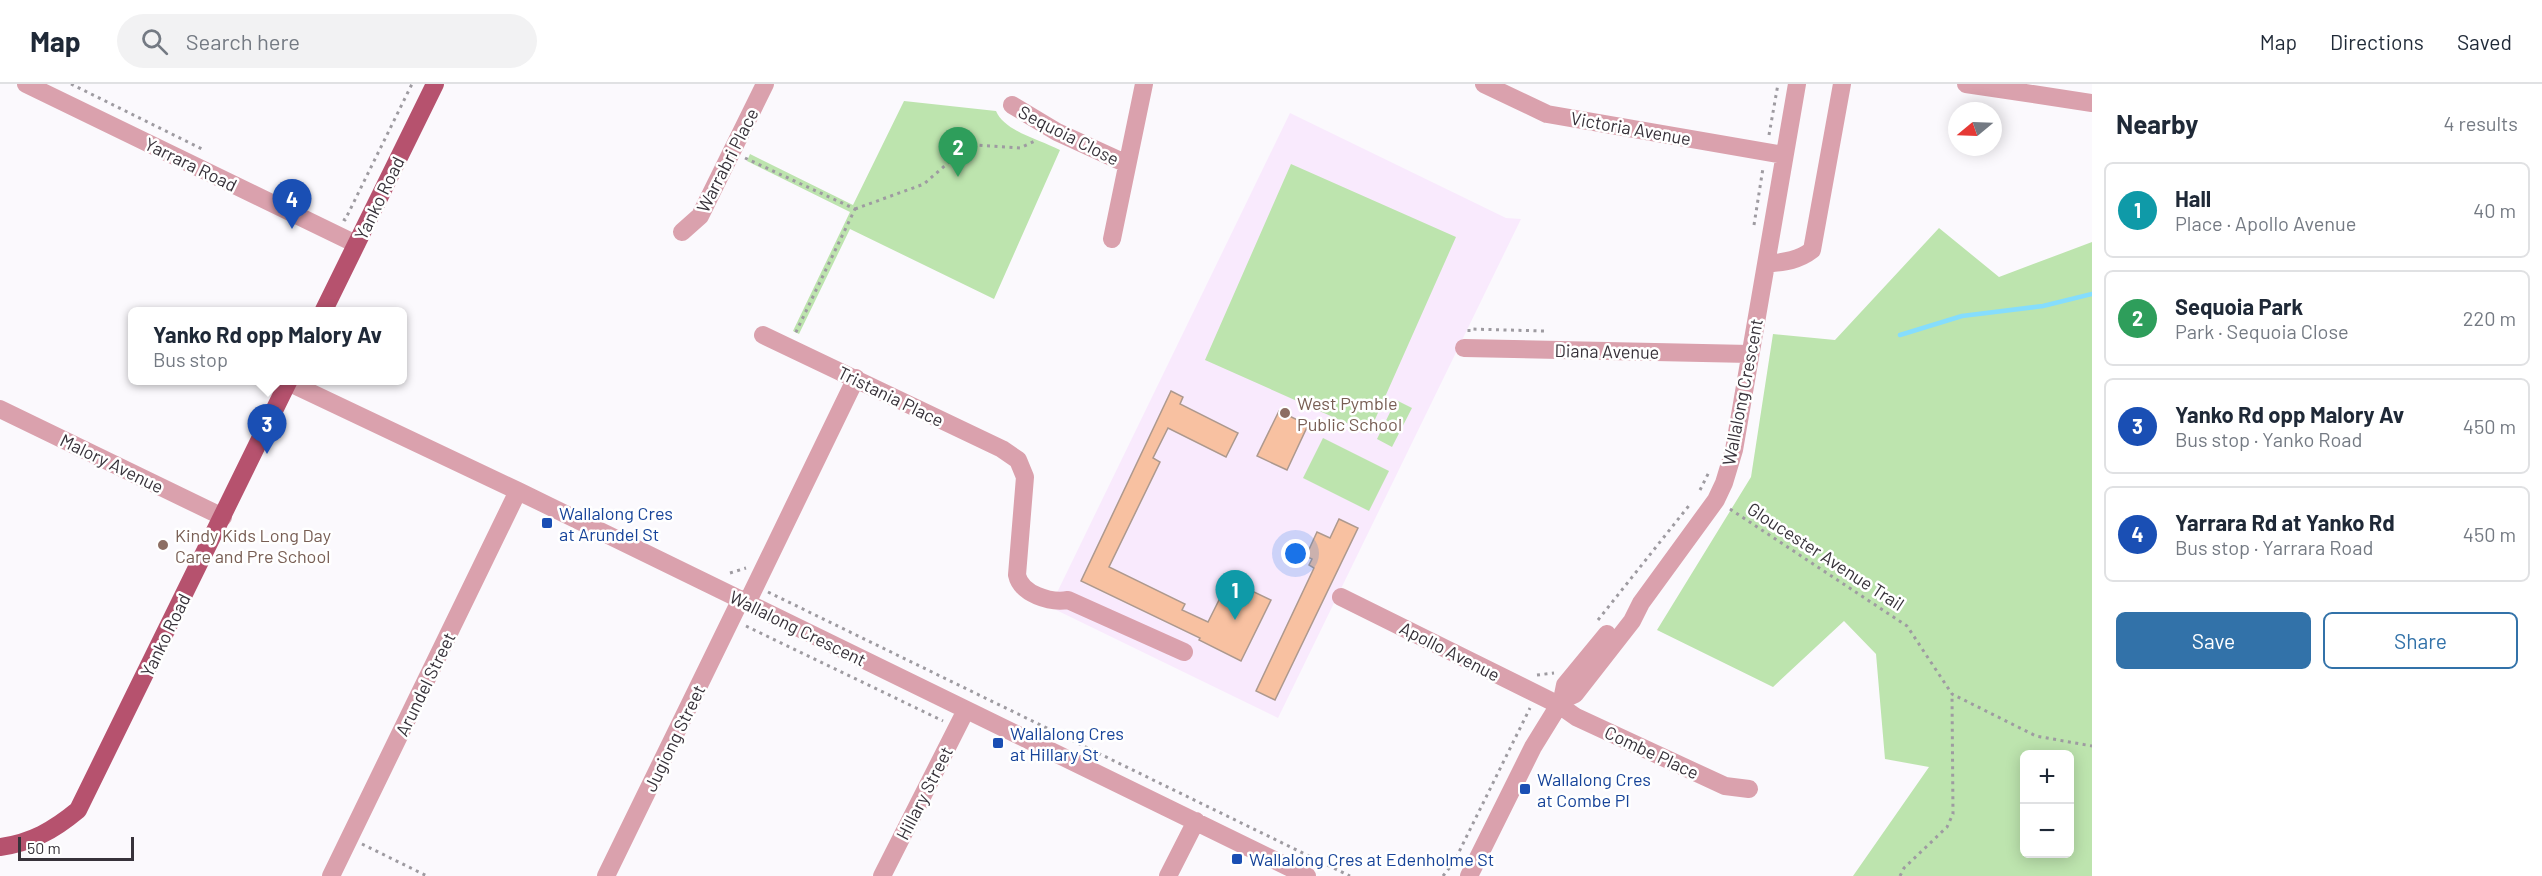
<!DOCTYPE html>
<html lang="en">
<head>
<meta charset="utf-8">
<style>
	body { margin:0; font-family:Barlow,sans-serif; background:#f2f2f3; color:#1f2937 }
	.controls { position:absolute; right:18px; bottom:18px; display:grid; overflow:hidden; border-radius:9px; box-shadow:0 3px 15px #0003 }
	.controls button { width:54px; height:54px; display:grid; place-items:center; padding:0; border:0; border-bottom:2px solid #e0e1e3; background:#fff; color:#1f2937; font:30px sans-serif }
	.compass { position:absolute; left:1948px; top:18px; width:54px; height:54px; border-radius:50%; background:#fff; box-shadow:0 3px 15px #0003; rotate:251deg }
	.scale { position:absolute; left:18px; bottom:15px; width:116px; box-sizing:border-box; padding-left:6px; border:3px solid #37323a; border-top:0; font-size:16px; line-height:21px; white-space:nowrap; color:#37323a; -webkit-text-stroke:4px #fff; paint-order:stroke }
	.you { position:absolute; left:1296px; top:470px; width:21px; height:21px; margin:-15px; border:4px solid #fff; border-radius:50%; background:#1a73e8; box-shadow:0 0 0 9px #1a73e833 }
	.badge { display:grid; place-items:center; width:39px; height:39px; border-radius:50%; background:#3272a9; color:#fff; font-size:20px; font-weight:700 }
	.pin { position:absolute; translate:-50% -50px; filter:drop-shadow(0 2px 3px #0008) }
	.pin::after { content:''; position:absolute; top:32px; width:21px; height:18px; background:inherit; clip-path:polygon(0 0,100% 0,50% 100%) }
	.popup { position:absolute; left:128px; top:223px; width:279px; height:78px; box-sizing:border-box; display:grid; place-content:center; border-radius:9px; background:#fff; filter:drop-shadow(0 2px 4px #0005); font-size:20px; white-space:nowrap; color:#747a83 }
	.popup b { font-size:22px; color:#1f2937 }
	.popup::after { content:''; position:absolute; left:50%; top:100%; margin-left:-12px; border:12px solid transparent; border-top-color:#fff }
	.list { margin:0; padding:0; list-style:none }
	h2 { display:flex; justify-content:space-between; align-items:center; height:78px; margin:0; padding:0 24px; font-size:26px }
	h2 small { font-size:20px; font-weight:400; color:#747a83 }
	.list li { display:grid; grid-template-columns:39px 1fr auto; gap:18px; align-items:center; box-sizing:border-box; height:96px; margin:0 12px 12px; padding:0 12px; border:2px solid #e0e1e3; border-radius:9px }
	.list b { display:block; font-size:22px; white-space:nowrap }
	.list p { margin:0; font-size:20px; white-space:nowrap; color:#747a83 }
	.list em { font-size:20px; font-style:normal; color:#747a83 }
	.actions { display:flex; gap:12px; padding:18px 24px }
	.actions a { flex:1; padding:14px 0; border:2px solid #3272a9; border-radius:9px; text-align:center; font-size:21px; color:#3272a9 }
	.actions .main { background:#3272a9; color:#fff }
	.icon { flex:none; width:33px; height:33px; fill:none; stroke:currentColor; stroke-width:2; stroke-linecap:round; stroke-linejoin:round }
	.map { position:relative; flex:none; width:2092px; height:792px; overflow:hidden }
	header { display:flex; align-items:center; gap:36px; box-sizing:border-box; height:84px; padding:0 30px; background:#fff; border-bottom:2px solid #e0e1e3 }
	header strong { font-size:28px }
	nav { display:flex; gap:33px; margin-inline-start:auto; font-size:21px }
	.search { width:420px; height:54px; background:#f2f2f3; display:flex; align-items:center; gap:15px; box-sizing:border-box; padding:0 21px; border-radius:33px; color:#747a83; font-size:22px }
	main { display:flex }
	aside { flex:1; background:#fff }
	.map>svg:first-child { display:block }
</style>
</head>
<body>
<header>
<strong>Map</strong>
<div class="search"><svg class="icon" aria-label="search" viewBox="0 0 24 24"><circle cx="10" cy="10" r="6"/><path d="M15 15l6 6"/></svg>Search here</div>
<nav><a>Map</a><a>Directions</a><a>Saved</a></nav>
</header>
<main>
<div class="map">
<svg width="2092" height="792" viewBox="0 0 2092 792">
	<rect width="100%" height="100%" fill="#fbf9fd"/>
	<path fill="#f9eafd" d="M1290 29 1506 134 1521 135 1278 634 1050 523Z"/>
	<path fill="#bde4ae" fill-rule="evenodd" d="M904 17 996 27C1004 47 1040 56 1060 66L994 215 850 145 799 250 793 247 850 128 747 77 750 70 853 121Z
		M1291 80 1456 153 1369 349 1205 276Z
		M1939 144 1999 193 2092 158V792H1853L1929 683 1885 675 1876 570 1844 537 1773 603 1657 546 1751 393 1773 250 1835 256ZM2024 670H2070V770H2024Z
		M1396 316 1412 324 1392 363 1377 355Z
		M1323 354 1389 387 1369 427 1303 394Z"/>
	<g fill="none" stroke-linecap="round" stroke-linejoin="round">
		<path stroke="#85ddfd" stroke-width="4.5" d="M1900 251 1962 232 2043 222 2092 210"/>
	</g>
	<path fill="#f8c1a1" stroke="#ad998e" stroke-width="1.5" d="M1171 307 1183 313 1180 320 1238 349 1226 373 1168 344 1153 374 1160 378 1109 483 1185 520 1182 526 1208 538 1229 496 1271 516 1241 577 1199 556 1200 554 1081 497Z
		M1279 327 1308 341 1287 386 1257 372Z
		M1339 435 1358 444 1275 616 1256 607 1314 484 1309 481 1312 475 1306 472 1317 448 1330 454Z"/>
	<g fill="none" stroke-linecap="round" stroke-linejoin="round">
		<path stroke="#9e9ba1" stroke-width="3" stroke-dasharray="3 4.5" stroke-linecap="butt" d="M71 0 202 65
			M1769 51 1778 0
			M745 74 855 125 795 250
			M855 125 924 100 958 70 975 61 1020 64 1037 56
			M343 135 345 136 412 0
			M1754 141 1763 84
			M1469 248V245L1544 247
			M1700 406 1709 388
			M1730 425 1907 542 1952 610 2036 652 2092 662
			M730 489 746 484
			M768 508 1350 792
			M1598 536 1691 419
			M746 542 943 637
			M1537 591 1554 589
			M362 760 427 792
			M1443 792 1454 778 1530 624
			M1900 792 1904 784 1947 743 1953 730 1952 610"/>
		<path stroke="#daa1ad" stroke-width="18" d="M26 0 356 160
			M1484 0 1547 30 1784 71
			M1966 0 2092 19
			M1012 21 1057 48 1127 80
			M682 148 700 132 765 0
			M1112 155 1144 0
			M1766 180C1783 178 1798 177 1812 166L1842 0
			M763 251 1002 365 1018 376 1025 393 1017 491C1021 510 1050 519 1068 516L1184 568
			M1464 264 1750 270
			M288 298 518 407 1307 792
			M0 325 223 433
			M1341 513 1559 621 1576 633 1725 702 1749 705
			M747 519 856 294
			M1562 616 1575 610 1632 537 1641 519 1716 416 1724 399 1734 366 1797 0
			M331 792 518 407
			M606 792 741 515
			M882 792 966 626
			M1168 792 1196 737
			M1469 792 1533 663 1562 616 1565 601 1607 550"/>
		<path stroke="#b6526e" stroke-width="18" d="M323 228 435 0
			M0 763C31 759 54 746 78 726L289 296"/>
	</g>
	<g fill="#8d6e63" stroke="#fff" stroke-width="2">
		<circle cx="1285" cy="329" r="6"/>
		<circle cx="163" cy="461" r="6"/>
	</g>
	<g fill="#1a4fb4" stroke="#fff" stroke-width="2">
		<rect x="541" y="433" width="12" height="12" rx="3"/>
		<rect x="992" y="653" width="12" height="12" rx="3"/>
		<rect x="1519" y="699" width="12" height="12" rx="3"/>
		<rect x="1231" y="769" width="12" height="12" rx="3"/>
	</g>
	<g text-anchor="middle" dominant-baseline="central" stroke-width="5" stroke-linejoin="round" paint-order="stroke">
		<g font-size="18" fill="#37323a" stroke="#fff">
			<text transform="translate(1631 44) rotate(10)">Victoria Avenue</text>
			<text transform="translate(1069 51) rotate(27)">Sequoia Close</text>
			<text transform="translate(727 76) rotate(-63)">Warrabri Place</text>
			<text transform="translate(191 80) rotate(26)">Yarrara Road</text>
			<text transform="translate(379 114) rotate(-64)">Yanko Road</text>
			<text transform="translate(1607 267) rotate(1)">Diana Avenue</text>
			<text transform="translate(1742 308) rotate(-79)">Wallalong Crescent</text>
			<text transform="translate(891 312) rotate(26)">Tristania Place</text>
			<text transform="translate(112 379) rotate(26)">Malory Avenue</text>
			<text transform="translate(1826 472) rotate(33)">Gloucester Avenue Trail</text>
			<text transform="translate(798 544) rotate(26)">Wallalong Crescent</text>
			<text transform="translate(165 551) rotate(-64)">Yanko Road</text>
			<text transform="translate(1450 567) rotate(27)">Apollo Avenue</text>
			<text transform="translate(425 600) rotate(-64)">Arundel Street</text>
			<text transform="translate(674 654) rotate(-64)">Jugiong Street</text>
			<text transform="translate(1652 668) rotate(25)">Combe Place</text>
			<text transform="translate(924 709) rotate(-63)">Hillary Street</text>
		</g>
		<g font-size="18" fill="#785e54" stroke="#fff" text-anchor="start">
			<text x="1297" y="319">West Pymble<tspan x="1297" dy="21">Public School</tspan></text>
			<text x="175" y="451">Kindy Kids Long Day<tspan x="175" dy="21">Care and Pre School</tspan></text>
		</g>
		<g font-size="18" fill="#164399" stroke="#fff" text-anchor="start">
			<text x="559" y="429">Wallalong Cres<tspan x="559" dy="21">at Arundel St</tspan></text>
			<text x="1010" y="649">Wallalong Cres<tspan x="1010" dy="21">at Hillary St</tspan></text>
			<text x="1537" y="695">Wallalong Cres<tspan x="1537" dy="21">at Combe Pl</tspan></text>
			<text x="1249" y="775">Wallalong Cres at Edenholme St</text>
		</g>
	</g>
</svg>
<div class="controls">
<button>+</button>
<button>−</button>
</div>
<svg class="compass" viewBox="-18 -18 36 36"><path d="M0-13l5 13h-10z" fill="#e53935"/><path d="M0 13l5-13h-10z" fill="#747a83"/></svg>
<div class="scale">50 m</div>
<div class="you"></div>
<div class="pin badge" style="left:1235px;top:536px;background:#0f9aa8">1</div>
<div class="pin badge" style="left:958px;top:93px;background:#2e9e5b">2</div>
<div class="pin badge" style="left:267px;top:370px;background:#1a4fb4">3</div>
<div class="popup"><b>Yanko Rd opp Malory Av</b>Bus stop</div>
<div class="pin badge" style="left:292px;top:145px;background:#1a4fb4">4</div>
</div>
<aside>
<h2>Nearby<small>4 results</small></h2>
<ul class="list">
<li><span class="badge" style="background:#0f9aa8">1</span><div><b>Hall</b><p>Place · Apollo Avenue</p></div><em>40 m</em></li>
<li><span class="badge" style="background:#2e9e5b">2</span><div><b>Sequoia Park</b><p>Park · Sequoia Close</p></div><em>220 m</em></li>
<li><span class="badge" style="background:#1a4fb4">3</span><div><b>Yanko Rd opp Malory Av</b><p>Bus stop · Yanko Road</p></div><em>450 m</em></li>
<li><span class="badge" style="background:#1a4fb4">4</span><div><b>Yarrara Rd at Yanko Rd</b><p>Bus stop · Yarrara Road</p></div><em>450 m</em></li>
</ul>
<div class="actions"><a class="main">Save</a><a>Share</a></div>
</aside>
</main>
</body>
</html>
